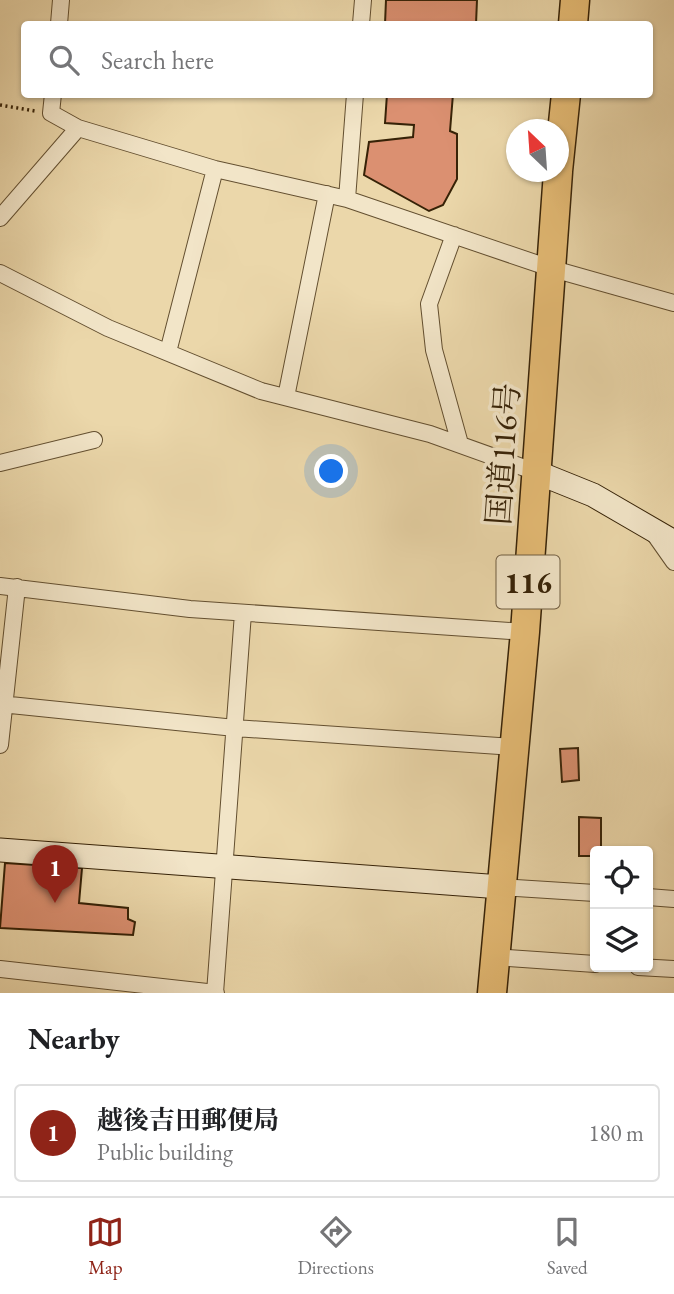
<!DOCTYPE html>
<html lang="en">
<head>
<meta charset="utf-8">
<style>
	body { margin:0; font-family:"EB Garamond","Noto Serif JP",serif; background:#f6f6f6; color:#202124 }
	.controls { position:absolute; right:21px; bottom:21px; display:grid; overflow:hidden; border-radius:7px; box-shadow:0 2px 5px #0004 }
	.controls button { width:63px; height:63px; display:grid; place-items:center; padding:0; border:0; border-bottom:2px solid #e0e0e0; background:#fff; color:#202124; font:35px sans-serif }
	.compass { position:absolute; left:506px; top:119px; width:63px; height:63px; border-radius:50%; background:#fff; box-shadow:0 2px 5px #0004; rotate:335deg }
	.you { position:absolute; left:332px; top:472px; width:24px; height:24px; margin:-18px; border:5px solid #fff; border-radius:50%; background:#1a73e8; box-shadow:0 0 0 10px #1a73e833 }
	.badge { display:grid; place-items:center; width:46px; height:46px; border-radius:50%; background:#8f2418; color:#fff; font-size:23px; font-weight:700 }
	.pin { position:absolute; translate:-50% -58px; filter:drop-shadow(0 2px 4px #0008) }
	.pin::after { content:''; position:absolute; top:37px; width:24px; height:21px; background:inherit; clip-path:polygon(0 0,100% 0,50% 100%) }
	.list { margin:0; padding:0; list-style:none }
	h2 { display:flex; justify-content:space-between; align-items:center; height:91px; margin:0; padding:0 28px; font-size:30px }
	h2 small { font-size:23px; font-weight:400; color:#757577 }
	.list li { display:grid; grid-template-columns:46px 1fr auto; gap:21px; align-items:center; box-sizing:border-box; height:98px; margin:0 14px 14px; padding:0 14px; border:2px solid #e0e0e0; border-radius:7px }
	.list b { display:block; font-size:26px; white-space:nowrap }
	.list p { margin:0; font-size:23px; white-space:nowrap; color:#757577 }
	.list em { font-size:23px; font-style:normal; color:#757577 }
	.icon { flex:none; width:38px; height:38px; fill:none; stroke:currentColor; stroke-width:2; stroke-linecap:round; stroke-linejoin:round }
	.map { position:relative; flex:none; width:674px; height:993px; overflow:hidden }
	.search { position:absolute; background:#fff; box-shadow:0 2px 5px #0004; left:21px; right:21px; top:21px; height:77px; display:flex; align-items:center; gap:18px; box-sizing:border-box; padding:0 24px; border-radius:7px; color:#757577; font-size:26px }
	.sheet { height:203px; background:#fff }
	nav { display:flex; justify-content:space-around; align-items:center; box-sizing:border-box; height:98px; border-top:2px solid #e0e0e0; background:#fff; font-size:19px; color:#757577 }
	nav a { display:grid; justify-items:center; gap:4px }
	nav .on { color:#8f2418 }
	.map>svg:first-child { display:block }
</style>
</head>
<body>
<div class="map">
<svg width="674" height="993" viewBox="0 0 674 993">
	<rect width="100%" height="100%" fill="#ebd7aa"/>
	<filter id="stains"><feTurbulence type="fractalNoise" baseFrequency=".00286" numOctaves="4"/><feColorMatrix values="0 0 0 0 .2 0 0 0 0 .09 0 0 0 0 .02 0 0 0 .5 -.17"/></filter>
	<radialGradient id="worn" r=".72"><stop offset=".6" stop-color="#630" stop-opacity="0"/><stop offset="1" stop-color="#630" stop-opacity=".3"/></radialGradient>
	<path fill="#db9071" stroke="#362207" stroke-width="2" d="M386 0H477L476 24H385Z
		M387 94H453L450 131 457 134V179L443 205 429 211 364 175 369 142 413 137 414 125 385 123Z
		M578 748 579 780 562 782 560 749Z
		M579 817 601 818V851H595V856H579Z
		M5 863 82 868 79 903 128 908V919L135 922 133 935 0 928Z"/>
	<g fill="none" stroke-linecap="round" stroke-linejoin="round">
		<g stroke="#634f30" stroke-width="18">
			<path id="street" d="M59 24 61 0
				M361 24 363 0
				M53 94 51 113 78 128 215 169 347 199 553 269 674 303
				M347 199 355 94
				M0 218 78 128
				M454 235 429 304 434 350 460 444
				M0 273 108 328 261 391 430 434 536 472
				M168 352 215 169
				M286 397 327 194
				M0 463 94 440
				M655 535 674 562
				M0 586 190 609 525 632
				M0 704 235 728 514 747
				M0 745 17 587
				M501 887 595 893
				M648 897 674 899
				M495 957 595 964
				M638 967 674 969
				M0 969 216 993
				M215 993 243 613"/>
		</g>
		<g stroke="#362207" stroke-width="25">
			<path id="secondary" d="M536 472 593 495 674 542
				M0 850 501 887"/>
		</g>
		<g stroke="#362207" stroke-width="31">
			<path id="highway" d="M573 24 575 0
				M558 171 566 94
				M492 993 525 632 558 172"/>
		</g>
		<path stroke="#362207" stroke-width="3.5" stroke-dasharray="2 3.5" stroke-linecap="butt" d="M0 105 35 111"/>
		<use href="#street" stroke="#f2e5c8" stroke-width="16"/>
		<use href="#secondary" stroke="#f2e5c8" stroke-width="23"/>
		<use href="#highway" stroke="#e6bc75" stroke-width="28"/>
	</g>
	<g text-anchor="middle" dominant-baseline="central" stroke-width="7" stroke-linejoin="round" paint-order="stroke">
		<rect fill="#f2e5c8" stroke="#6e5c41" stroke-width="2" x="496.5" y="555.5" width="63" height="53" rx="5"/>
		<g font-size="30" font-weight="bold" fill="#362207">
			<text x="528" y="582">116</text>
		</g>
		<g font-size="32" fill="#362207" stroke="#f2e5c8">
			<text transform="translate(503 454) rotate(-86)">国道116号</text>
		</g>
	</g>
	<rect width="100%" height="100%" filter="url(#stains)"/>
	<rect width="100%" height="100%" fill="url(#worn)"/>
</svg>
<div class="controls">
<button><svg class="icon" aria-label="locate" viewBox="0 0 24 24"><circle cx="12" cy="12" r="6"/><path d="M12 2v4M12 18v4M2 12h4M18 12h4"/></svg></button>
<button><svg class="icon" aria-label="layers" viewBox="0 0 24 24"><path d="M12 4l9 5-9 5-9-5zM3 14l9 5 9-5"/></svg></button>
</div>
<svg class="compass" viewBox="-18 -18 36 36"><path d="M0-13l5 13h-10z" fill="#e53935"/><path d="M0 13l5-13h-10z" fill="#757577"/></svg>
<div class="you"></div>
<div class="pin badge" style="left:55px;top:903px">1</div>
<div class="search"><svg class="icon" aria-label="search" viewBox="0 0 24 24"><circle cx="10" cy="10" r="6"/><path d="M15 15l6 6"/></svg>Search here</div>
</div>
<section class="sheet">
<h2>Nearby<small></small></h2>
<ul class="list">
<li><span class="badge">1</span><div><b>越後吉田郵便局</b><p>Public building</p></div><em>180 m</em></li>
</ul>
</section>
<nav>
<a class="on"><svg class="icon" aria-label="map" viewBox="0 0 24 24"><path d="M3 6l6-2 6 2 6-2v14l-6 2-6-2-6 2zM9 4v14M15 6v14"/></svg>Map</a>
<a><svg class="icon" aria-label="directions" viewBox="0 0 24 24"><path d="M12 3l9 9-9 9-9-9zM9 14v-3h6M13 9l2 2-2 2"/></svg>Directions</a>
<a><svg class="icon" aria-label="saved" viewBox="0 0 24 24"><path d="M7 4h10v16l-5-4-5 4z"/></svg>Saved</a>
</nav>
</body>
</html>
